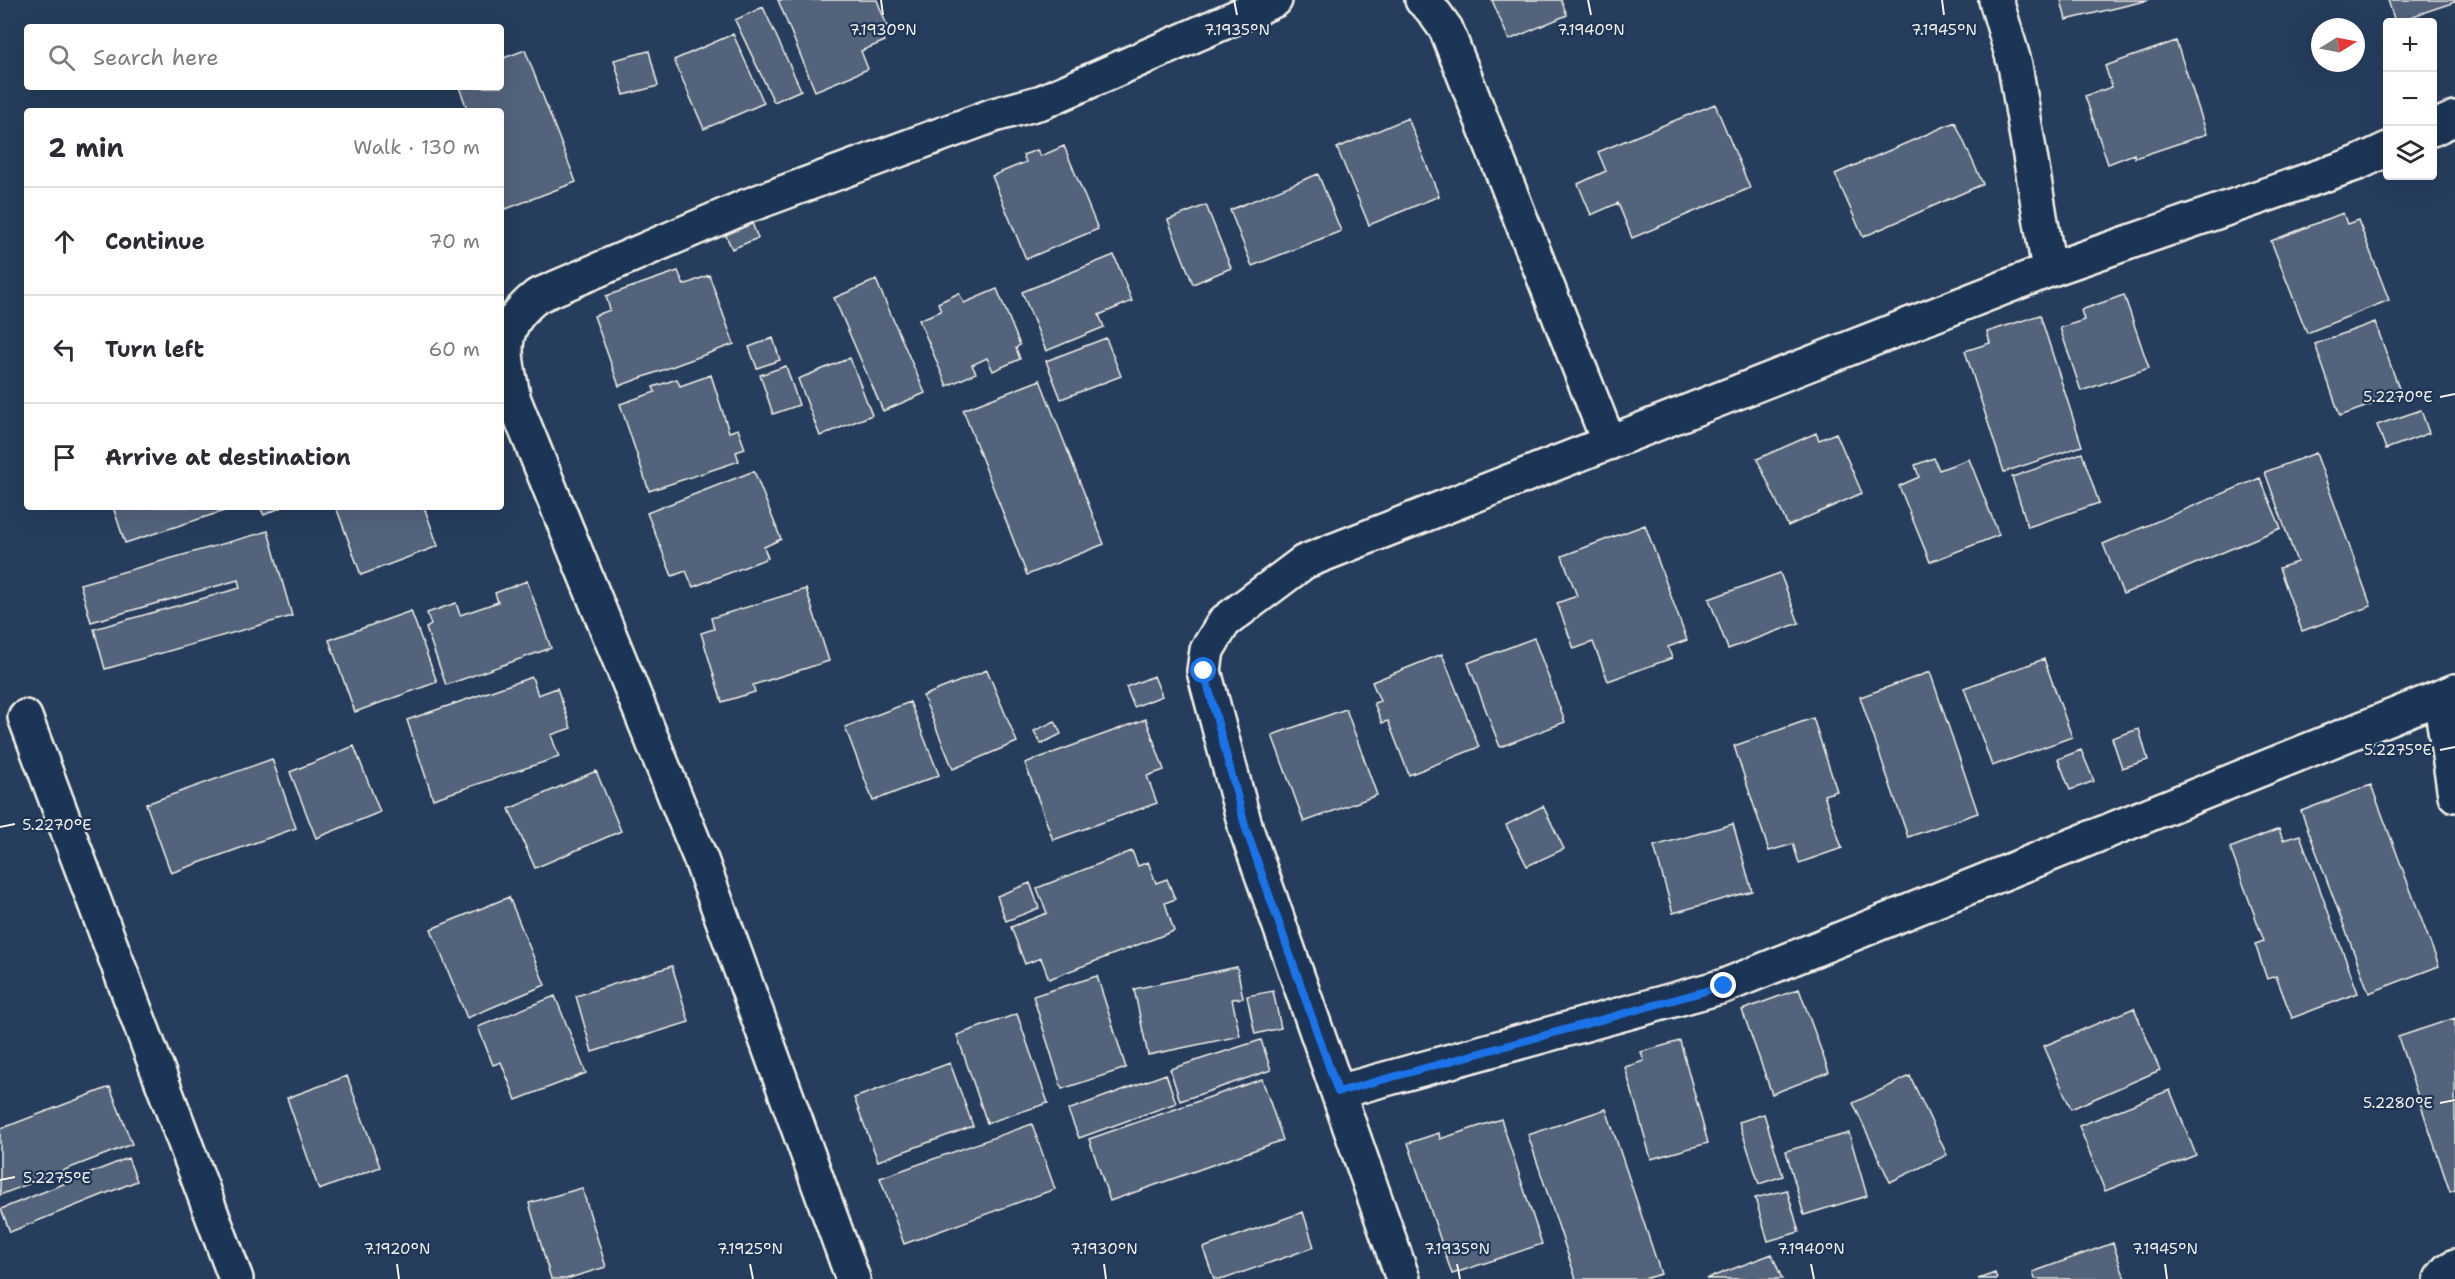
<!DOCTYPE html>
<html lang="en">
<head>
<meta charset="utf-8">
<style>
	body { margin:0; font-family:"Shantell Sans",sans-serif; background:#f7f7f7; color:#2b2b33 }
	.controls { position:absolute; right:18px; top:18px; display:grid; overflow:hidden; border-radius:6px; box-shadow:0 6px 24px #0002 }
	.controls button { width:54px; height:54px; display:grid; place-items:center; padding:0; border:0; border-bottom:2px solid #e1e1e2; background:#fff; color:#2b2b33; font:30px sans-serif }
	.compass { position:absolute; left:2311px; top:18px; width:54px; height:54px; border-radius:50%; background:#fff; box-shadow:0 6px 24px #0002; rotate:80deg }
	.stop { position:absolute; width:18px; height:18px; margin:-14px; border:4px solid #1a73e8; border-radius:50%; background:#fff }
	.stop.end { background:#1a73e8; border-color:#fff; box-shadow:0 2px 6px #0008 }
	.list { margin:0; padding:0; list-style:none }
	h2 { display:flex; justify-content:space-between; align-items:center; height:78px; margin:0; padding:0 24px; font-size:26px }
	h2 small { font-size:20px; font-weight:400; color:#7c7c81 }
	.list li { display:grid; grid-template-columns:39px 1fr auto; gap:18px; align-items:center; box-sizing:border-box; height:108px; padding:0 24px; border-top:2px solid #e1e1e2 }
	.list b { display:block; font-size:22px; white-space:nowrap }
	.list em { font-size:20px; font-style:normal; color:#7c7c81 }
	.icon { flex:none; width:33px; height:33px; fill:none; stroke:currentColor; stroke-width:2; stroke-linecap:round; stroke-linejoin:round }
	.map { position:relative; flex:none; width:2455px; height:1279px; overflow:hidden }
	.search { position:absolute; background:#fff; box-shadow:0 6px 24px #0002; left:24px; top:24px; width:480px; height:66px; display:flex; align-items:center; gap:15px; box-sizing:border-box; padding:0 21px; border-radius:6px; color:#7c7c81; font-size:22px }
	.panel { position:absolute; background:#fff; box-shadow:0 6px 24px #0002; left:24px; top:108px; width:480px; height:402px; border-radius:6px }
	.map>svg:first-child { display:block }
</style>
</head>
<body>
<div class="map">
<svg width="2455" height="1279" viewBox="0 0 2455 1279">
	<rect width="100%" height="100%" fill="#263d5d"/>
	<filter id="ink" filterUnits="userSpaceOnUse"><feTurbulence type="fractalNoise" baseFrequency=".0167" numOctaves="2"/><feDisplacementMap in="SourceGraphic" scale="12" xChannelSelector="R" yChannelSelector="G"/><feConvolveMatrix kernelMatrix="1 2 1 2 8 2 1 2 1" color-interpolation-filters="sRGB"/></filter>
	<g filter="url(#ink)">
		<path fill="#52647b" stroke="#f4f1e8" stroke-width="1.5" d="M778 0H877L887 26 879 28 885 41 861 51 868 69 815 91Z
			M1492 0H1561L1567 15 1509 40Z
			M2061 0H2149L2066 20Z
			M2388 0H2455V2L2395 22Z
			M763 7 801 90 774 102 735 20Z
			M733 34 764 103 704 129 674 60Z
			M2176 41 2207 134 2135 158 2134 154 2108 164 2085 96 2112 87 2105 66Z
			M525 50 576 182 506 209 501 196V111H468L459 87H501V59Z
			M649 51 658 86 624 95 614 60Z
			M1715 104 1750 188 1632 238 1618 203 1591 215 1578 184 1606 171 1598 152Z
			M1408 118 1439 196 1369 225 1337 148Z
			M1955 122 1983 184 1863 237 1835 174Z
			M1064 146 1098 229 1026 259 992 176 1026 162 1023 155 1037 150 1041 156Z
			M1318 174 1341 231 1252 266 1230 210Z
			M1206 205 1231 268 1193 284 1168 220Z
			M2343 213 2347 224 2358 220 2389 300 2307 333 2271 241Z
			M750 218 758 238 732 249 723 229Z
			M1114 255 1132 301 1099 315 1104 327 1046 351 1022 292Z
			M678 271 684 285 709 275 734 344 619 386 594 316 610 310 606 296Z
			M876 280 925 393 883 411 834 298Z
			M997 289 1020 345 1016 348 1020 359 993 371 987 358 972 365 976 373 947 386 919 320 941 311 938 303 959 293 964 303Z
			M2124 295 2149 368 2081 391 2060 328 2084 320 2081 310Z
			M2040 315 2082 446 2004 472 1965 351 1990 343 1987 332Z
			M2375 322 2401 394 2340 416 2315 344Z
			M773 338 780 360 757 368 749 347Z
			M1106 338 1121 376 1061 399 1046 361Z
			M850 358 872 415 820 436 798 379Z
			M786 366 799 405 773 414 760 375Z
			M711 375 729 432 738 429 745 449 736 452 739 461 649 491 620 404 655 392 653 387 677 379 680 386Z
			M1040 380 1104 544 1027 575 963 410Z
			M2421 410 2429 433 2386 449 2377 425Z
			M1816 433 1819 440 1836 433 1862 493 1788 526 1757 459Z
			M2082 453 2099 503 2028 527 2012 477Z
			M2316 453 2371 606 2302 631 2279 568 2297 562 2265 472Z
			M1934 458 1939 470 1969 459 1999 535 1930 562 1899 486 1919 477 1915 465Z
			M754 471 781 539 764 547 768 558 693 587 686 571 672 576 647 513Z
			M2260 478 2281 528 2123 594 2103 544Z
			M113 507H223L224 511 125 543Z
			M260 507H282L264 515Z
			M336 507H424L438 546 361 575Z
			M1645 525 1687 640 1668 647 1672 658 1608 681 1593 642 1574 649 1557 603 1577 596 1562 556Z
			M268 531 292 616 105 669 94 629 240 588 238 580 91 622 80 584Z
			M1780 573 1799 623 1728 649 1709 599Z
			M527 581 551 648 446 685 426 628 431 625 427 613 456 603 460 615 498 602 495 593Z
			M806 589 829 661 753 685 755 692 722 702 701 633 714 629 711 618Z
			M411 611 437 682 355 712 329 640Z
			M1534 638 1565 722 1500 747 1468 663Z
			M1442 654 1479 747 1409 775 1388 721 1382 723 1374 703 1380 701 1372 682Z
			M2044 659 2072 737 1992 766 1964 688Z
			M987 670 1017 742 953 769 923 696Z
			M1930 672 1978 813 1908 837 1860 697Z
			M1154 676 1162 696 1134 707 1126 687Z
			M532 677 538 695 557 688 571 728 551 735 559 757 433 799 407 720Z
			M910 702 939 775 873 801 845 727Z
			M1346 709 1377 795 1304 822 1272 735Z
			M1813 718 1837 791 1824 795 1842 848 1799 863 1793 844 1769 851 1734 746Z
			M1146 719 1164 770 1147 776 1157 803 1053 840 1025 763Z
			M1055 721 1061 734 1041 744 1034 731Z
			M2139 729 2148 760 2122 768 2112 738Z
			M354 746 380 812 316 838 290 772Z
			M2081 750 2094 781 2070 790 2058 759Z
			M272 759 296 828 171 873 146 804Z
			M596 771 621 831 535 868 509 809Z
			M2371 785 2439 966 2369 993 2301 811Z
			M1543 806 1564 849 1527 866 1506 825Z
			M1733 824 1752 891 1673 913 1654 846Z
			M2279 829 2283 840 2300 835 2358 993 2292 1018 2276 976 2267 979 2255 944 2264 941 2230 848Z
			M1132 851 1138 866 1148 862 1156 883 1167 879 1175 899 1165 903 1174 931 1049 979 1041 958 1025 964 1011 927 1047 913 1037 888Z
			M1030 883 1039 908 1006 921 997 896Z
			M509 897 545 985 467 1018 431 929Z
			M672 966 689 1022 592 1052 576 996Z
			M1237 967 1243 998 1232 999 1240 1036 1148 1055 1134 989Z
			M1097 976 1126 1068 1062 1089 1033 996Z
			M1799 989 1829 1072 1772 1094 1742 1010Z
			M1273 991 1281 1028 1255 1034 1247 996Z
			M555 996 586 1073 516 1100 501 1062 493 1065 478 1027Z
			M2134 1008 2160 1070 2071 1109 2044 1046Z
			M1017 1014 1048 1103 987 1123 957 1035Z
			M2455 1018V1190L2450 1192 2398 1037Z
			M1261 1040 1271 1070 1180 1101 1170 1069Z
			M1680 1041 1708 1143 1651 1159 1625 1067 1644 1061 1641 1052Z
			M950 1063 973 1126 878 1161 854 1098Z
			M1166 1074 1176 1103 1079 1138 1068 1110Z
			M347 1076 380 1167 319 1190 287 1098Z
			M1910 1076 1947 1155 1890 1182 1853 1103Z
			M1262 1079 1283 1140 1110 1201 1089 1139Z
			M110 1087 132 1144 0 1195V1129Z
			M2170 1090 2196 1155 2105 1191 2079 1126Z
			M1606 1109 1661 1274 1644 1279H1576L1528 1135Z
			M1764 1114 1783 1176 1759 1184 1739 1122Z
			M1501 1119 1542 1244 1452 1274 1408 1143 1439 1133 1440 1139Z
			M1032 1124 1055 1189 904 1244 880 1178Z
			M1849 1133 1867 1196 1804 1215 1786 1151Z
			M128 1158 137 1181 10 1232 1 1209Z
			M582 1188 606 1267 566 1279H551L529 1203Z
			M1787 1190 1799 1232 1768 1241 1755 1198Z
			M1303 1212 1314 1247 1224 1279H1214L1203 1248Z
			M2113 1243 2125 1279H2035L2033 1272Z
			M1772 1254 1782 1279H1706Z
			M1995 1273 1997 1279H1978Z"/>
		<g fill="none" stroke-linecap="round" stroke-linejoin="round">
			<g stroke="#f4f1e8" stroke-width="38">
				<path id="minor" d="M1422 0 1430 7 1446 29 1609 443
					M1996 0 2015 65 2049 270
					M2432 129 2455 118
					M2440 697 2455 795
					M25 717 236 1279
					M1338 1092 1724 986 2455 691
					M853 1279 701 860 514 400C505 354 495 329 537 296L747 206 994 115 1042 102 1275 0
					M1403 1279 1246 829 1204 671 1207 650 1224 622 1304 562 2049 270 2358 163 2388 149
					M2441 1279 2448 1270 2455 1266"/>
			</g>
			<use href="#minor" stroke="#1d3557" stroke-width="33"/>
		</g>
	</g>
	<g fill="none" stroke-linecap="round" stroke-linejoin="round" filter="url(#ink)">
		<path stroke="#1a73e8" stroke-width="8" d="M1204 671 1246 829 1338 1092 1724 986"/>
	</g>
	<path fill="none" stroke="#f4f1e8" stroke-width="2" d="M881 0 883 15M1234 0 1237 15M1588 0 1591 15M1942 0 1944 15M2440 397 2455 394M2440 750 2455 747M0 827 15 824M2440 1103 2455 1100M0 1180 15 1177M397 1264 399 1279M750 1264 753 1279M1104 1264 1106 1279M1457 1264 1460 1279M1811 1264 1814 1279M2165 1264 2167 1279"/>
	<g font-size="15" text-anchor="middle" fill="#f4f1e8" stroke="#1d3557" stroke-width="4.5" stroke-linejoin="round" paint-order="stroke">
		<text x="883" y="35">7.1930°N</text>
		<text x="1237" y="35">7.1935°N</text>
		<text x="1591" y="35">7.1940°N</text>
		<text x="1944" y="35">7.1945°N</text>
		<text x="2398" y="402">5.2270°E</text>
		<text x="2398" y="755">5.2275°E</text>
		<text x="57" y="830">5.2270°E</text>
		<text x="2398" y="1108">5.2280°E</text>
		<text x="57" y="1183">5.2275°E</text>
		<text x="397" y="1254">7.1920°N</text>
		<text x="750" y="1254">7.1925°N</text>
		<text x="1104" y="1254">7.1930°N</text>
		<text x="1457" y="1254">7.1935°N</text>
		<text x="1811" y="1254">7.1940°N</text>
		<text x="2165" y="1254">7.1945°N</text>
	</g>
</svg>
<div class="controls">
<button>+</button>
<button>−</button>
<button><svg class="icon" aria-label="layers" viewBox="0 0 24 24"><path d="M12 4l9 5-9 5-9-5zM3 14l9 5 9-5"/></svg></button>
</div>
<svg class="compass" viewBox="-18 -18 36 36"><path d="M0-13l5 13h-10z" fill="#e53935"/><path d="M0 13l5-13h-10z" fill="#7c7c81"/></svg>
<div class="stop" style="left:1204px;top:671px"></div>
<div class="stop end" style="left:1724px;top:986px"></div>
<div class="search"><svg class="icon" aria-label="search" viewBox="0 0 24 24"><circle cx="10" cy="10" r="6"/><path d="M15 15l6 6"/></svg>Search here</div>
<section class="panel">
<h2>2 min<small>Walk · 130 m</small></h2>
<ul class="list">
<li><svg class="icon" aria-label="ahead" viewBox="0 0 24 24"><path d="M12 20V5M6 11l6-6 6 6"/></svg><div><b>Continue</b></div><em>70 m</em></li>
<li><svg class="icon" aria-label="left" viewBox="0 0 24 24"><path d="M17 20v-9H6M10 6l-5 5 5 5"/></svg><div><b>Turn left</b></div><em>60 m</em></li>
<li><svg class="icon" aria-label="arrive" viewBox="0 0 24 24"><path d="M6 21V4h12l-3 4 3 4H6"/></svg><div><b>Arrive at destination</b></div></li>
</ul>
</section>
</div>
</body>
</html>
